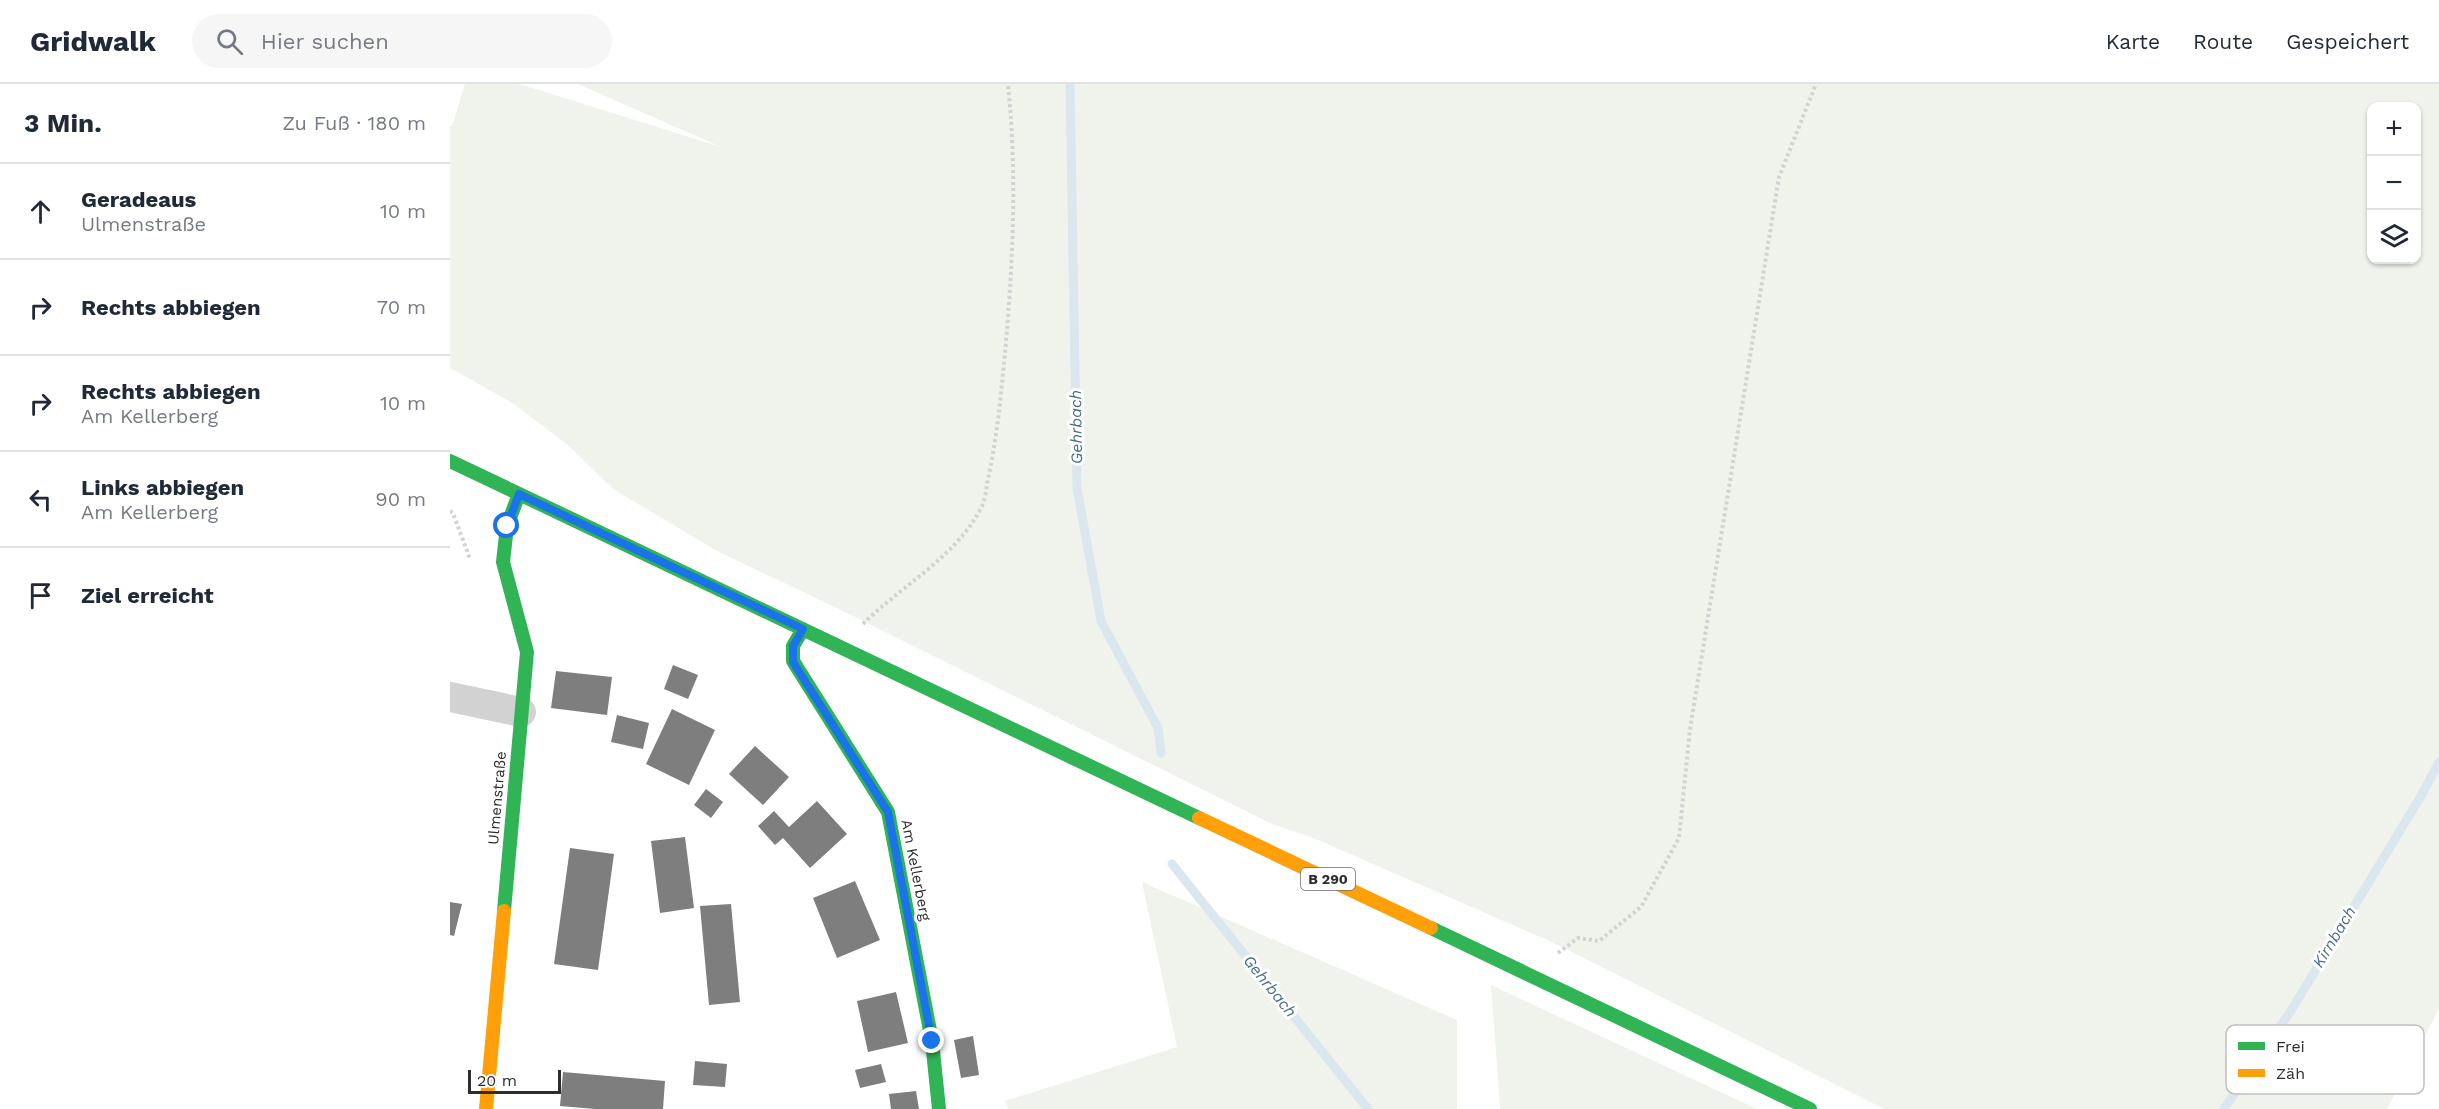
<!DOCTYPE html>
<html lang="de">
<head>
<meta charset="utf-8">
<style>
	body { margin:0; font-family:"Work Sans",sans-serif; background:#f6f6f7; color:#1f2937 }
	.controls { position:absolute; right:18px; top:18px; display:grid; overflow:hidden; border-radius:12px; box-shadow:0 2px 4px #0004 }
	.controls button { width:54px; height:54px; display:grid; place-items:center; padding:0; border:0; border-bottom:2px solid #e0e1e3; background:#fff; color:#1f2937; font:30px sans-serif }
	.scale { position:absolute; left:18px; bottom:15px; width:93px; box-sizing:border-box; padding-left:6px; border:3px solid #2d2d2d; border-top:0; font-size:16px; line-height:21px; white-space:nowrap; color:#2d2d2d; -webkit-text-stroke:4px #fff; paint-order:stroke }
	.stop { position:absolute; width:18px; height:18px; margin:-14px; border:4px solid #1a73e8; border-radius:50%; background:#fff }
	.stop.end { background:#1a73e8; border-color:#fff; box-shadow:0 2px 6px #0008 }
	.list { margin:0; padding:0; list-style:none }
	h2 { display:flex; justify-content:space-between; align-items:center; height:78px; margin:0; padding:0 24px; font-size:26px }
	h2 small { font-size:20px; font-weight:400; color:#747a83 }
	.list li { display:grid; grid-template-columns:39px 1fr auto; gap:18px; align-items:center; box-sizing:border-box; height:96px; padding:0 24px; border-top:2px solid #e0e1e3 }
	.list b { display:block; font-size:22px; white-space:nowrap }
	.list p { margin:0; font-size:20px; white-space:nowrap; color:#747a83 }
	.list em { font-size:20px; font-style:normal; color:#747a83 }
	.icon { flex:none; width:33px; height:33px; fill:none; stroke:currentColor; stroke-width:2; stroke-linecap:round; stroke-linejoin:round }
	.map { position:relative; flex:none; width:1989px; height:1025px; overflow:hidden }
	header { display:flex; align-items:center; gap:36px; box-sizing:border-box; height:84px; padding:0 30px; background:#fff; border-bottom:2px solid #e0e1e3 }
	header strong { font-size:28px }
	nav { display:flex; gap:33px; margin-inline-start:auto; font-size:21px }
	.search { width:420px; height:54px; background:#f6f6f7; display:flex; align-items:center; gap:15px; box-sizing:border-box; padding:0 21px; border-radius:33px; color:#747a83; font-size:22px }
	main { display:flex }
	aside { flex:1; background:#fff }
	.map>svg:first-child { display:block }
</style>
</head>
<body>
<header>
<strong>Gridwalk</strong>
<div class="search"><svg class="icon" aria-label="search" viewBox="0 0 24 24"><circle cx="10" cy="10" r="6"/><path d="M15 15l6 6"/></svg>Hier suchen</div>
<nav><a>Karte</a><a>Route</a><a>Gespeichert</a></nav>
</header>
<main>
<aside>
<h2>3 Min.<small>Zu Fuß · 180 m</small></h2>
<ul class="list">
<li><svg class="icon" aria-label="ahead" viewBox="0 0 24 24"><path d="M12 20V5M6 11l6-6 6 6"/></svg><div><b>Geradeaus</b><p>Ulmenstraße</p></div><em>10 m</em></li>
<li><svg class="icon" aria-label="right" viewBox="0 0 24 24"><path d="M7 20v-9h11M14 6l5 5-5 5"/></svg><div><b>Rechts abbiegen</b></div><em>70 m</em></li>
<li><svg class="icon" aria-label="right" viewBox="0 0 24 24"><path d="M7 20v-9h11M14 6l5 5-5 5"/></svg><div><b>Rechts abbiegen</b><p>Am Kellerberg</p></div><em>10 m</em></li>
<li><svg class="icon" aria-label="left" viewBox="0 0 24 24"><path d="M17 20v-9H6M10 6l-5 5 5 5"/></svg><div><b>Links abbiegen</b><p>Am Kellerberg</p></div><em>90 m</em></li>
<li><svg class="icon" aria-label="arrive" viewBox="0 0 24 24"><path d="M6 21V4h12l-3 4 3 4H6"/></svg><div><b>Ziel erreicht</b></div></li>
</ul>
</aside>
<div class="map">
<svg width="1989" height="1025" viewBox="0 0 1989 1025">
	<rect width="100%" height="100%" fill="#fff"/>
	<path fill="#f0f3ec" fill-rule="evenodd" d="M15 0H70L271 63 128 0H1989V925L1937 1025H1434L1104 859 861 753 822 740 393 527 267 467 163 405 119 362 64 320 0 284V42H2ZM1922 22H1966V176H1922Z
		M692 798 1007 936V1025H558L555 1017 727 963Z
		M1041 901 1307 1025H1050Z"/>
	<g fill="none" stroke-linecap="round" stroke-linejoin="round">
		<path stroke="#dae7ee" stroke-width="9" d="M620 0 627 404 651 537 708 644 711 669
			M722 780 918 1025
			M1774 1025 1842 925 1971 712 1989 678"/>
	</g>
	<path fill="#7e7e7e" d="M223 581 248 591 238 615 214 605Z
		M106 587 162 593 157 631 101 624Z
		M222 625 265 646 239 701 196 680Z
		M167 631 199 639 193 665 161 658Z
		M305 662 339 693 313 721 279 690Z
		M256 705 273 718 261 734 244 721Z
		M367 717 397 750 360 784 333 754 325 761 308 742 324 727 339 743Z
		M235 753 244 824 210 829 201 757Z
		M120 764 164 770 148 886 104 880Z
		M405 797 430 856 387 874 363 814Z
		M0 818 12 820 4 852 0 851Z
		M281 820 290 918 259 921 250 822Z
		M446 908 458 959 418 968 407 917Z
		M523 952 529 991 511 994 504 956Z
		M245 977 277 980 275 1003 243 1001Z
		M431 980 436 998 410 1004 405 986Z
		M113 988 215 997 213 1025H145L110 1022Z
		M466 1007 469 1025H441L439 1010Z"/>
	<g fill="none" stroke-linecap="round" stroke-linejoin="round">
		<path stroke="#d2d2d2" stroke-width="4" stroke-dasharray="3 3" stroke-linecap="butt" d="M0 427 3 429 20 475
			M413 540C452 501 507 473 532 422 535 415 536 407 537 400 543 373 547 346 550 319 561 213 569 106 558 0
			M1108 869 1128 854 1149 857 1191 823 1229 754 1240 645 1329 93 1366 0"/>
		<path stroke="#d2d2d2" stroke-width="30" d="M0 613 71 628"/>
		<path stroke="#30b455" stroke-width="14" d="M0 377 749 734
			M353 545 343 562V577L438 728 482 957 489 1025
			M54 827 77 568 53 478 57 442 69 410
			M981 844 1360 1025"/>
		<path stroke="#ff9f0a" stroke-width="14" d="M749 734 981 844
			M36 1025 54 827"/>
	</g>
	<g fill="none" stroke-linecap="round" stroke-linejoin="round">
		<path stroke="#1a73e8" stroke-width="8" d="M57 442 69 410 353 545 343 562V578L438 728 482 957"/>
	</g>
	<g text-anchor="middle" dominant-baseline="central" stroke-width="6" stroke-linejoin="round" paint-order="stroke">
		<rect fill="#fff" stroke="#6c6c6c" stroke-width="1.5" x="851" y="784" width="54" height="22" rx="4.5"/>
		<g font-size="14" font-weight="bold" fill="#2d2d2d">
			<text x="878" y="795">B 290</text>
		</g>
		<g font-size="15" fill="#2d2d2d" stroke="#fff">
			<text transform="translate(47 714) rotate(-85)">Ulmenstraße</text>
			<text transform="translate(466 786) rotate(79)">Am Kellerberg</text>
		</g>
		<g font-size="16" font-style="italic" fill="#466e84" stroke="#fff">
			<text transform="translate(626 343) rotate(-91)">Gehrbach</text>
			<text transform="translate(1884 853) rotate(-59)">Kirnbach</text>
			<text transform="translate(820 902) rotate(51)">Gehrbach</text>
		</g>
	</g>
	<rect x="1776" y="941" width="198" height="69" rx="9" fill="#fff" stroke="#c0c0c0" stroke-width="1.5"/>
	<rect x="1788" y="958" width="27" height="8" fill="#30b455"/>
	<rect x="1788" y="985" width="27" height="8" fill="#ff9f0a"/>
	<g font-size="16" fill="#2d2d2d">
		<text x="1826" y="968">Frei</text>
		<text x="1826" y="995">Zäh</text>
	</g>
</svg>
<div class="controls">
<button>+</button>
<button>−</button>
<button><svg class="icon" aria-label="layers" viewBox="0 0 24 24"><path d="M12 4l9 5-9 5-9-5zM3 14l9 5 9-5"/></svg></button>
</div>
<div class="scale">20 m</div>
<div class="stop" style="left:57px;top:442px"></div>
<div class="stop end" style="left:482px;top:957px"></div>
</div>
</main>
</body>
</html>
